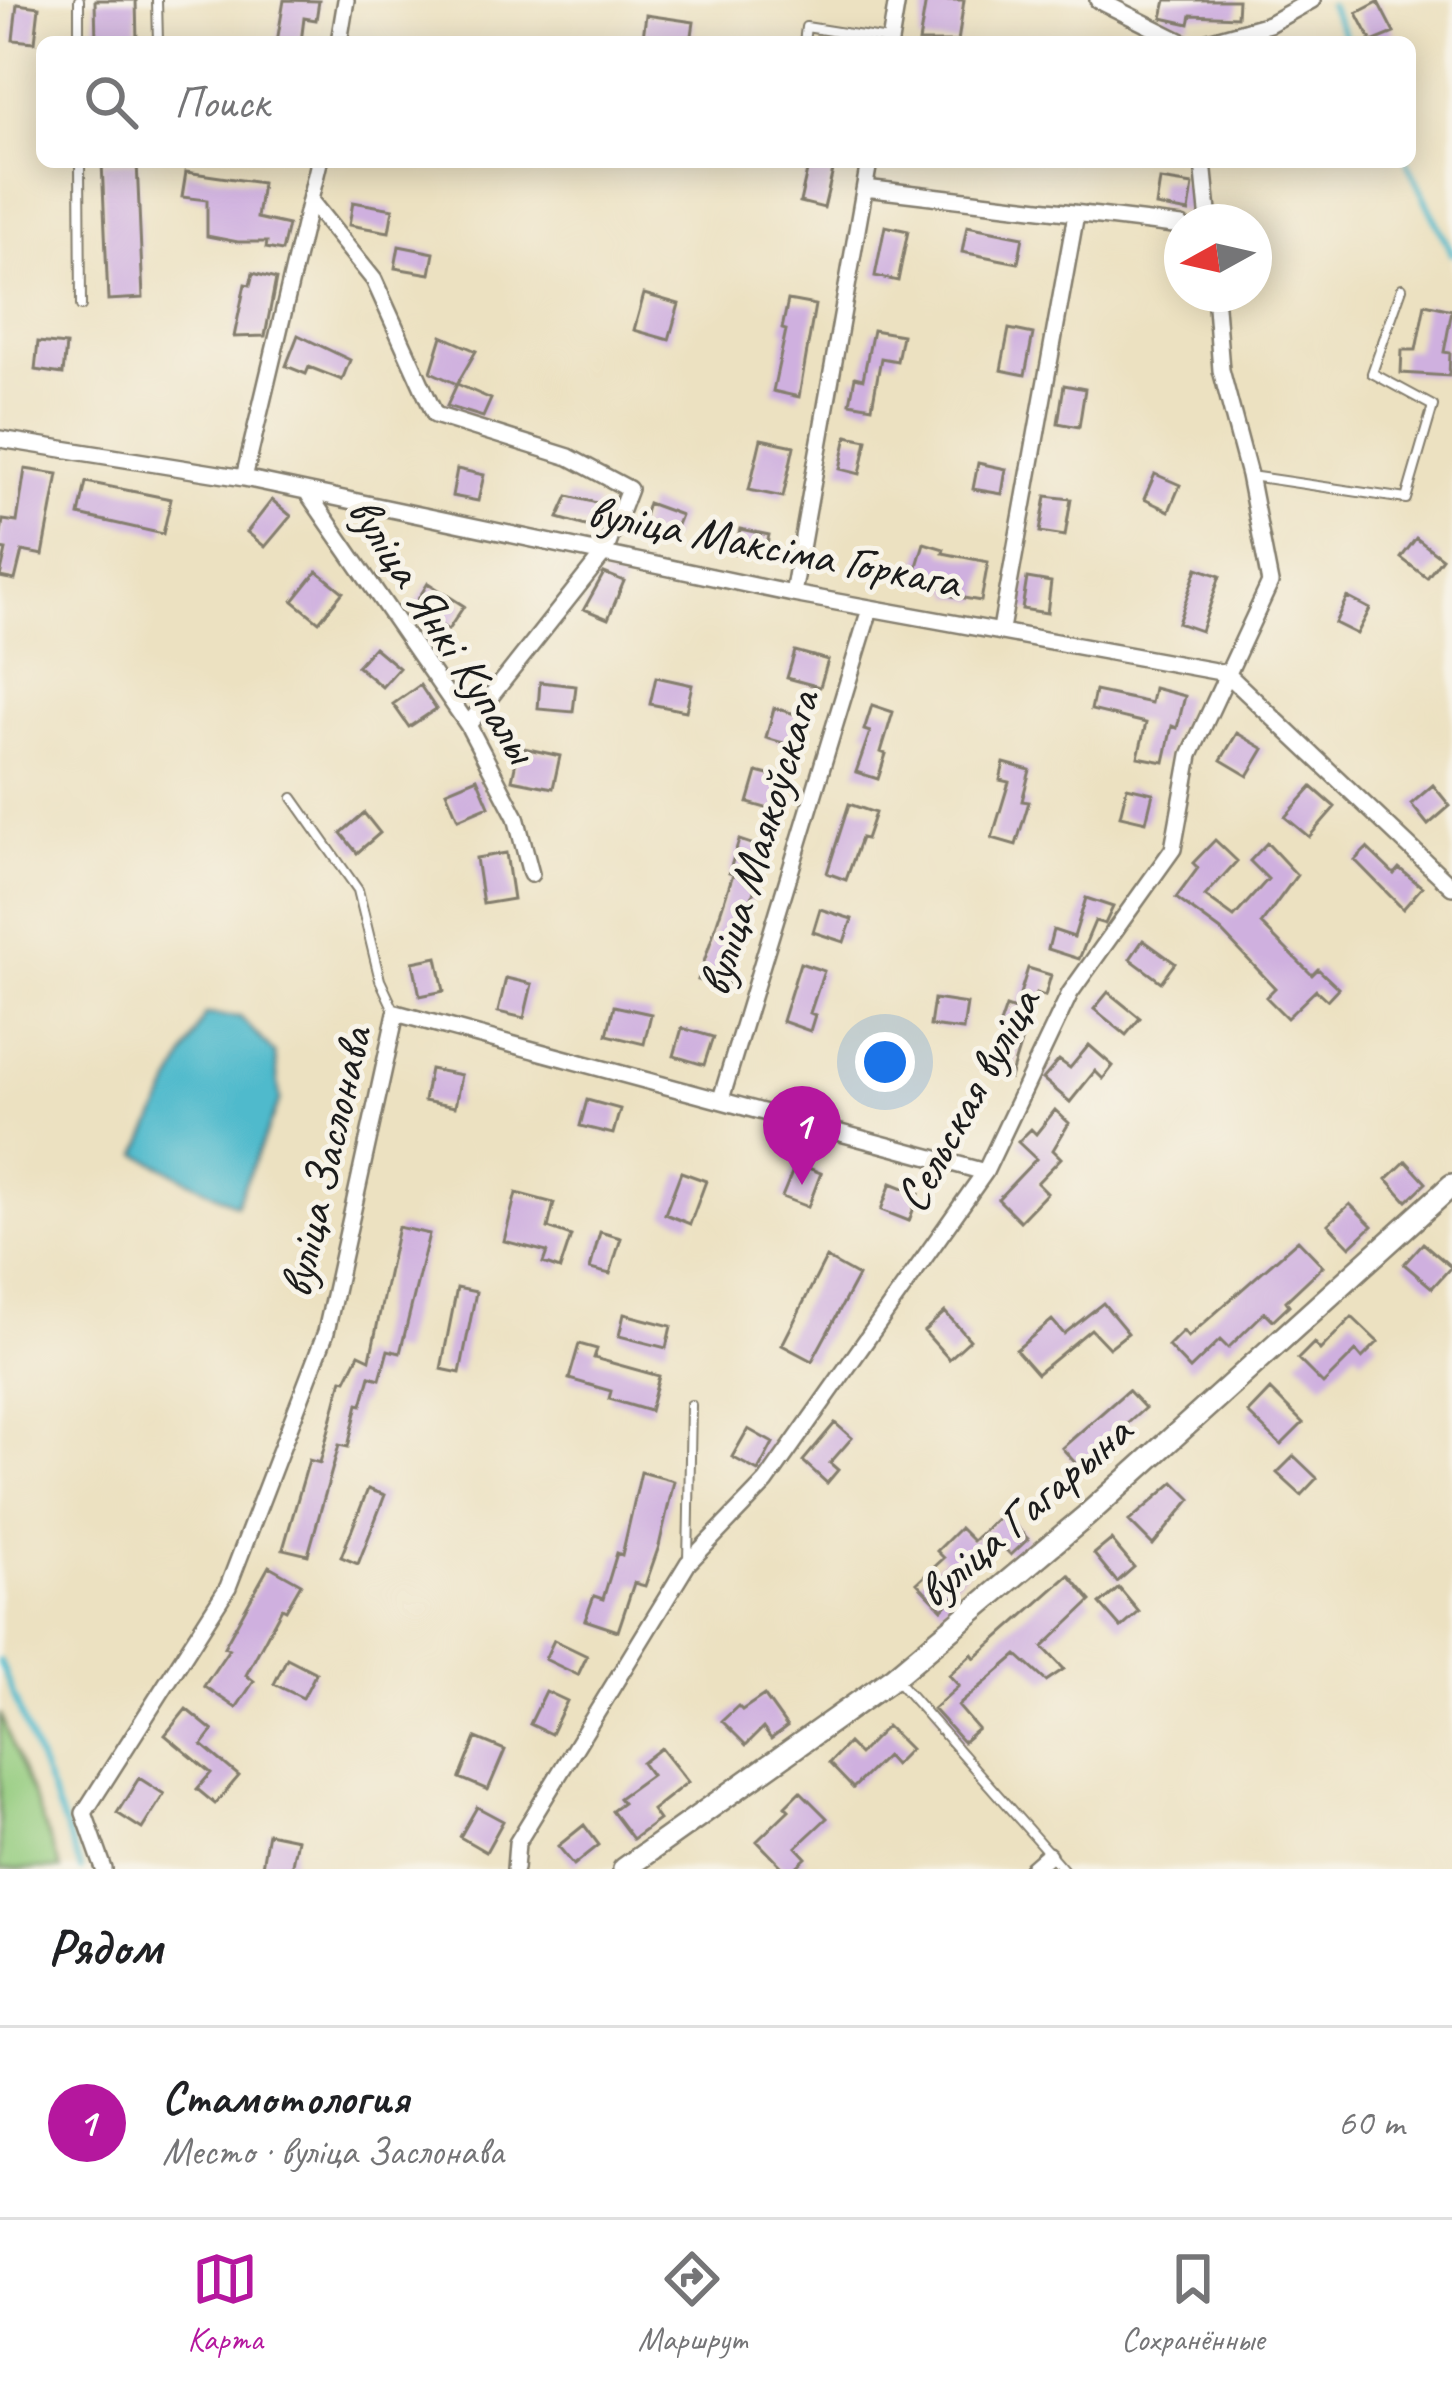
<!DOCTYPE html>
<html lang="ru">
<head>
<meta charset="utf-8">
<style>
	body { margin:0; font-family:Caveat,sans-serif; background:#f6f6f6; color:#202124 }
	.compass { position:absolute; left:1164px; top:204px; width:108px; height:108px; border-radius:50%; background:#fff; box-shadow:0 6px 30px #0003; rotate:262deg }
	.you { position:absolute; left:885px; top:1062px; width:42px; height:42px; margin:-30px; border:9px solid #fff; border-radius:50%; background:#1a73e8; box-shadow:0 0 0 18px #1a73e833 }
	.badge { display:grid; place-items:center; width:78px; height:78px; border-radius:50%; background:#b5179e; color:#fff; font-size:39px; font-weight:700 }
	.pin { position:absolute; translate:-50% -99px; filter:drop-shadow(0 3px 6px #0008) }
	.pin::after { content:''; position:absolute; top:63px; width:42px; height:36px; background:inherit; clip-path:polygon(0 0,100% 0,50% 100%) }
	.list { margin:0; padding:0; list-style:none }
	h2 { display:flex; justify-content:space-between; align-items:center; height:156px; margin:0; padding:0 48px; font-size:51px }
	h2 small { font-size:39px; font-weight:400; color:#757577 }
	.list li { display:grid; grid-template-columns:78px 1fr auto; gap:36px; align-items:center; box-sizing:border-box; height:192px; padding:0 48px; border-top:3px solid #e0e0e0 }
	.list b { display:block; font-size:45px; white-space:nowrap }
	.list p { margin:0; font-size:39px; white-space:nowrap; color:#757577 }
	.list em { font-size:39px; font-style:normal; color:#757577 }
	.icon { flex:none; width:66px; height:66px; fill:none; stroke:currentColor; stroke-width:2; stroke-linecap:round; stroke-linejoin:round }
	.map { position:relative; flex:none; width:1452px; height:1869px; overflow:hidden }
	.search { position:absolute; background:#fff; box-shadow:0 6px 30px #0003; left:36px; right:36px; top:36px; height:132px; display:flex; align-items:center; gap:30px; box-sizing:border-box; padding:0 42px; border-radius:18px; color:#757577; font-size:45px }
	.sheet { height:348px; background:#fff }
	nav { display:flex; justify-content:space-around; align-items:center; box-sizing:border-box; height:168px; border-top:3px solid #e0e0e0; background:#fff; font-size:33px; color:#757577 }
	nav a { display:grid; justify-items:center; gap:6px }
	nav .on { color:#b5179e }
	.map>svg:first-child { display:block }
</style>
</head>
<body>
<div class="map">
<svg width="1452" height="1869" viewBox="0 0 1452 1869">
	<rect width="100%" height="100%" fill="#f7f3e8"/>
	<filter id="ink" filterUnits="userSpaceOnUse"><feTurbulence type="fractalNoise" baseFrequency=".00833" numOctaves="2"/><feDisplacementMap in="SourceGraphic" scale="24" xChannelSelector="R" yChannelSelector="G"/><feConvolveMatrix kernelMatrix="1 2 1 2 8 2 1 2 1" color-interpolation-filters="sRGB"/></filter>
	<filter id="wash" filterUnits="userSpaceOnUse"><feTurbulence type="fractalNoise" baseFrequency=".004" numOctaves="4" result="noise"/><feDisplacementMap in="SourceGraphic" scale="48" xChannelSelector="R" yChannelSelector="G"/><feGaussianBlur stdDeviation="2.7" result="paint"/><feColorMatrix in="noise" values="0 0 0 0 0 0 0 0 0 0 0 0 0 0 0 0 0 1.4 0 .05"/><feComposite in="paint" operator="in"/></filter>
	<g filter="url(#wash)">
		<rect width="100%" height="100%" fill="#ece1c1"/>
		<path fill="#94cc7f" stroke="#58744e" stroke-width="3" d="M0 1713 61 1869H0Z"/>
		<path fill="#4fbacc" stroke="#366b74" stroke-width="3" d="M205 1014 240 1017 275 1054 280 1100 236 1205 138 1154Z"/>
		<g fill="none" stroke-linecap="round" stroke-linejoin="round">
			<path stroke="#4fbacc" stroke-width="6" d="M1330 6 1348 42
				M1407 162 1452 254
				M0 1661 81 1869"/>
		</g>
		<g id="blocks">
			<path fill="#cfb0df" d="M95 0H136L137 42H96Z
				M284 0 319 1 316 20 304 18 301 42H277Z
				M926 0H964L958 42H919Z
				M1166 0H1238L1237 17 1191 15 1189 24 1162 18Z
				M1378 2 1394 33 1372 42 1357 13Z
				M17 4 39 7 35 42 13 40Z
				M646 15 694 22 691 42 643 37Z
				M102 162H137L143 298 108 300Z
				M809 162H835L824 208 800 202Z
				M186 172 262 183 257 218 288 225 282 251 266 248 267 242H238L207 236V200L182 197Z
				M1160 180 1193 185 1189 212 1156 206Z
				M353 202 393 209 389 232 349 225Z
				M885 226 908 231 898 281 875 276Z
				M967 226 1023 237 1018 263 962 252Z
				M399 246 434 253 430 274 395 268Z
				M253 273 276 279 265 336 234 337 245 284 250 285Z
				M644 294 679 304 669 340 634 330Z
				M788 300 815 305 799 397 773 391 786 330 782 329Z
				M1425 304 1452 310 1444 352 1450 353 1449 376 1401 373 1402 350H1416Z
				M1009 329 1033 334 1025 375 1001 370Z
				M873 330 902 335 897 361 881 358 872 407 850 403 855 377 863 379Z
				M298 335 350 360 342 380 309 367 306 374 286 366Z
				M442 336 476 351 457 384 431 372Z
				M38 342 66 345 63 374 35 370Z
				M457 384 491 399 483 417 447 406Z
				M1064 385 1085 389 1079 427 1058 423Z
				M847 436 867 440 860 474 840 469Z
				M761 439 794 446 783 497 749 490Z
				M978 463 1006 469 1002 494 973 489Z
				M25 469 58 474 43 555 22 551 15 580 0 577 6 550 0 549V540L3 520 17 522Z
				M457 469 484 475 478 501 452 496Z
				M1155 474 1180 485 1169 511 1144 499Z
				M86 482 171 499 163 534 79 515Z
				M568 496 597 503 589 527 558 518Z
				M1046 496 1071 499 1065 536 1040 532Z
				M272 500 291 516 265 547 247 532Z
				M648 503 681 515 671 540 640 530Z
				M740 529 769 535 763 559 734 553Z
				M1416 538 1442 558 1427 578 1401 558Z
				M924 543 944 549 943 553 988 562 981 601 952 596 953 591 913 579Z
				M1197 568 1220 576 1201 631 1178 623Z
				M317 571 343 592 319 622 293 601Z
				M604 573 624 581 608 619 584 609Z
				M1027 578 1051 582 1047 613 1022 609Z
				M428 583 464 606 448 630 413 607Z
				M1347 597 1370 609 1357 634 1335 623Z
				M374 647 399 668 382 687 357 666Z
				M795 651 828 660 820 687 787 678Z
				M656 677 692 685 686 711 650 704Z
				M540 682 576 686 573 712 538 709Z
				M420 685 436 709 409 727 393 704Z
				M1154 688 1185 696 1177 728 1172 726 1164 762 1138 757 1146 723 1091 710 1095 691 1151 703Z
				M872 705 893 712 881 752 886 754 878 779 856 772 870 732 864 730Z
				M774 708 806 717 797 747 766 738Z
				M1237 733 1264 749 1248 776 1221 760Z
				M519 747 560 756 553 788 512 780Z
				M1004 763 1030 770 1022 801 1029 802 1016 845 992 838 1009 782 1000 780Z
				M757 772 784 779 776 811 748 803Z
				M477 778 489 806 458 819 446 791Z
				M1433 785 1450 806 1428 825 1411 804Z
				M1127 787 1153 793 1146 822 1120 816Z
				M1312 787 1335 807 1309 837 1285 817Z
				M849 804 875 813 866 839 861 838 846 880 827 873Z
				M364 813 380 833 357 853 341 833Z
				M739 840 766 849 726 989 698 980 733 874 729 873Z
				M1215 840 1237 861 1205 896 1234 917 1268 879 1250 861 1267 843 1297 875 1261 924 1312 975 1318 969 1338 988 1327 1000 1316 990 1287 1018 1266 997 1275 988 1244 955 1221 931 1176 898 1198 868 1193 863Z
				M1367 848 1394 874 1399 868 1422 887 1403 909 1355 860Z
				M506 853 513 899 483 904 476 858Z
				M1086 898 1113 907 1105 924 1095 921 1079 959 1048 949 1053 930 1074 937Z
				M820 909 852 919 844 942 813 932Z
				M1143 940 1175 963 1161 982 1130 959Z
				M437 957 444 991 420 996 413 962Z
				M800 963 824 971 810 1013 815 1015 810 1031 782 1021Z
				M1028 968 1051 975 1045 996 1036 993 1010 1078 993 1073 1005 1032 998 1030 1006 1007 1015 1010Z
				M506 978 532 984 524 1018 498 1012Z
				M1108 992 1140 1018 1126 1035 1094 1009Z
				M934 999 967 1004 963 1030 930 1026Z
				M614 1006 651 1014 644 1044 607 1035Z
				M682 1028 713 1037 704 1065 674 1056Z
				M1089 1045 1113 1066 1103 1079 1095 1071 1070 1102 1043 1079 1059 1060 1070 1068Z
				M430 1069 461 1075 455 1107 424 1101Z
				M587 1100 620 1109 613 1134 580 1126Z
				M1055 1110 1069 1123 1053 1150 1061 1158 1037 1183 1047 1193 1020 1221 998 1199 1036 1159 1018 1142 1031 1129 1036 1134Z
				M1406 1161 1426 1183 1407 1201 1387 1179Z
				M796 1163 821 1173 808 1207 782 1197Z
				M681 1172 706 1181 690 1224 665 1214Z
				M891 1183 919 1194 909 1221 881 1210Z
				M516 1193 554 1203 548 1228 571 1236 560 1269 543 1263 547 1252 504 1241Z
				M1350 1204 1372 1226 1350 1247 1328 1224Z
				M398 1227 429 1234 400 1353 388 1350 380 1379 370 1376 362 1405 358 1404 348 1447 339 1445 308 1555 283 1549 309 1460 320 1463 342 1379 346 1380 359 1354 370 1359Z
				M600 1232 621 1238 610 1274 590 1269Z
				M1298 1240 1323 1266 1286 1301 1289 1305 1273 1320 1265 1312 1228 1348 1220 1340 1190 1369 1168 1346 1183 1331 1188 1337Z
				M1423 1243 1451 1267 1432 1288 1404 1264Z
				M826 1258 858 1276 812 1361 782 1345Z
				M457 1288 476 1292 460 1373 441 1369Z
				M1103 1303 1128 1333 1109 1348 1091 1329 1037 1374 1016 1350 1052 1320 1064 1334Z
				M945 1312 970 1340 949 1359 924 1331Z
				M624 1314 671 1326 666 1348 619 1336Z
				M1352 1317 1378 1342 1362 1358 1356 1351 1323 1384 1298 1359 1314 1343 1320 1350Z
				M579 1344 597 1349 594 1358 659 1376 650 1411 609 1399 611 1391 569 1379Z
				M1128 1390 1145 1408 1093 1454 1099 1460 1084 1473 1062 1448Z
				M1270 1390 1303 1423 1281 1445 1248 1413Z
				M835 1423 852 1438 830 1463 838 1470 827 1483 803 1461Z
				M748 1429 773 1443 758 1471 732 1457Z
				M1294 1456 1317 1478 1301 1495 1277 1473Z
				M641 1472 674 1481 659 1546 645 1586 634 1583 618 1631 585 1620 594 1596 603 1599 617 1553 622 1555Z
				M1174 1482 1191 1499 1153 1545 1129 1521Z
				M368 1489 385 1495 358 1564 341 1557Z
				M1003 1513 1028 1539 1011 1555 997 1541 951 1586 958 1593 942 1609 917 1583 944 1558 937 1551 960 1528 973 1541Z
				M1111 1540 1134 1567 1117 1582 1094 1554Z
				M269 1566 301 1584 286 1610 282 1608 246 1675 254 1681 236 1708 204 1686 229 1649 224 1647Z
				M1069 1575 1091 1601 1043 1647 1064 1669 1046 1681 1017 1655 958 1706 978 1729 963 1742 933 1709 959 1686 949 1675 972 1654 975 1658Z
				M1119 1588 1139 1612 1121 1628 1100 1604Z
				M554 1640 587 1656 578 1675 545 1659Z
				M287 1658 316 1673 303 1698 274 1684Z
				M546 1691 567 1701 551 1734 530 1724Z
				M764 1695 787 1727 771 1739 763 1728 746 1745 722 1721 738 1706 742 1710Z
				M186 1709 213 1731 202 1745 239 1776 215 1804 197 1789 211 1773 165 1735Z
				M887 1726 910 1749 894 1765 886 1756 853 1788 829 1763 848 1743 859 1754Z
				M476 1738 505 1750 488 1790 460 1778Z
				M661 1748 688 1782 652 1810 659 1820 633 1839 612 1811 623 1803 619 1798 651 1775 642 1763Z
				M139 1778 164 1794 142 1829 117 1813Z
				M800 1791 827 1818 796 1847 806 1858 794 1869H784L757 1841 789 1810 785 1806Z
				M477 1807 503 1821 486 1852 460 1837Z
				M584 1825 599 1845 574 1865 558 1846Z
				M268 1833 297 1839 291 1869 262 1866Z"/>
		</g>
	</g>
	<g filter="url(#ink)">
		<use href="#blocks" fill-opacity="0" stroke="#847e6e" stroke-width="3"/>
		<g fill="none" stroke-linecap="round" stroke-linejoin="round">
			<g stroke="#847e6e" stroke-width="12">
				<path id="lane" d="M79 0V42
					M157 0 158 42
					M804 42 806 27 888 40
					M80 162 81 306
					M1250 476 1406 499 1433 406 1372 373 1402 288
					M293 798 358 890 380 980 395 1012
					M688 1562 691 1405
					M895 1678 1063 1869"/>
			</g>
			<g stroke="#847e6e" stroke-width="20">
				<path id="street" d="M1098 0 1182 42
					M339 42 346 0
					M890 42 897 0
					M1205 42 1269 24 1312 0
					M1203 162 1209 222
					M865 188 1182 226
					M312 203 374 280 435 415 569 457 629 489 605 552 468 725
					M0 439 244 478 793 594 1226 673 1452 887
					M244 478 319 162
					M309 495 468 725 516 817 531 874
					M793 594 869 162
					M1001 629 1076 214
					M721 1099 870 609
					M104 1869 84 1813 228 1587 326 1332 396 1013 985 1172
					M515 1869 517 1843 688 1563 766 1482 985 1172 1070 993 1173 849 1190 755 1270 583 1249 475 1221 370 1215 294
					M1032 1869 1048 1855"/>
			</g>
			<g stroke="#847e6e" stroke-width="26">
				<path id="secondary" d="M624 1869 894 1677 1086 1516 1452 1185"/>
			</g>
			<use href="#lane" stroke="#fff" stroke-width="8"/>
			<use href="#street" stroke="#fff" stroke-width="15"/>
			<use href="#secondary" stroke="#fff" stroke-width="21"/>
		</g>
	</g>
	<g text-anchor="middle" dominant-baseline="central" stroke-width="10" stroke-linejoin="round" paint-order="stroke">
		<g font-size="48" fill="#1c1c1c" stroke="#f7f3e8">
			<text transform="translate(774 546) rotate(11)">вуліца Максіма Горкага</text>
			<text transform="translate(443 629) rotate(57)">вуліца Янкі Купалы</text>
			<text transform="translate(758 843) rotate(-73)">вуліца Маякоўскага</text>
			<text transform="translate(967 1100) rotate(-61)">Сельская вуліца</text>
			<text transform="translate(325 1162) rotate(-77)">вуліца Заслонава</text>
			<text transform="translate(1024 1511) rotate(-41)">вуліца Гагарына</text>
		</g>
	</g>
</svg>
<svg class="compass" viewBox="-18 -18 36 36"><path d="M0-13l5 13h-10z" fill="#e53935"/><path d="M0 13l5-13h-10z" fill="#757577"/></svg>
<div class="you"></div>
<div class="pin badge" style="left:802px;top:1185px">1</div>
<div class="search"><svg class="icon" aria-label="search" viewBox="0 0 24 24"><circle cx="10" cy="10" r="6"/><path d="M15 15l6 6"/></svg>Поиск</div>
</div>
<section class="sheet">
<h2>Рядом<small></small></h2>
<ul class="list">
<li><span class="badge">1</span><div><b>Стамотология</b><p>Место · вуліца Заслонава</p></div><em>60 m</em></li>
</ul>
</section>
<nav>
<a class="on"><svg class="icon" aria-label="map" viewBox="0 0 24 24"><path d="M3 6l6-2 6 2 6-2v14l-6 2-6-2-6 2zM9 4v14M15 6v14"/></svg>Карта</a>
<a><svg class="icon" aria-label="directions" viewBox="0 0 24 24"><path d="M12 3l9 9-9 9-9-9zM9 14v-3h6M13 9l2 2-2 2"/></svg>Маршрут</a>
<a><svg class="icon" aria-label="saved" viewBox="0 0 24 24"><path d="M7 4h10v16l-5-4-5 4z"/></svg>Сохранённые</a>
</nav>
</body>
</html>
